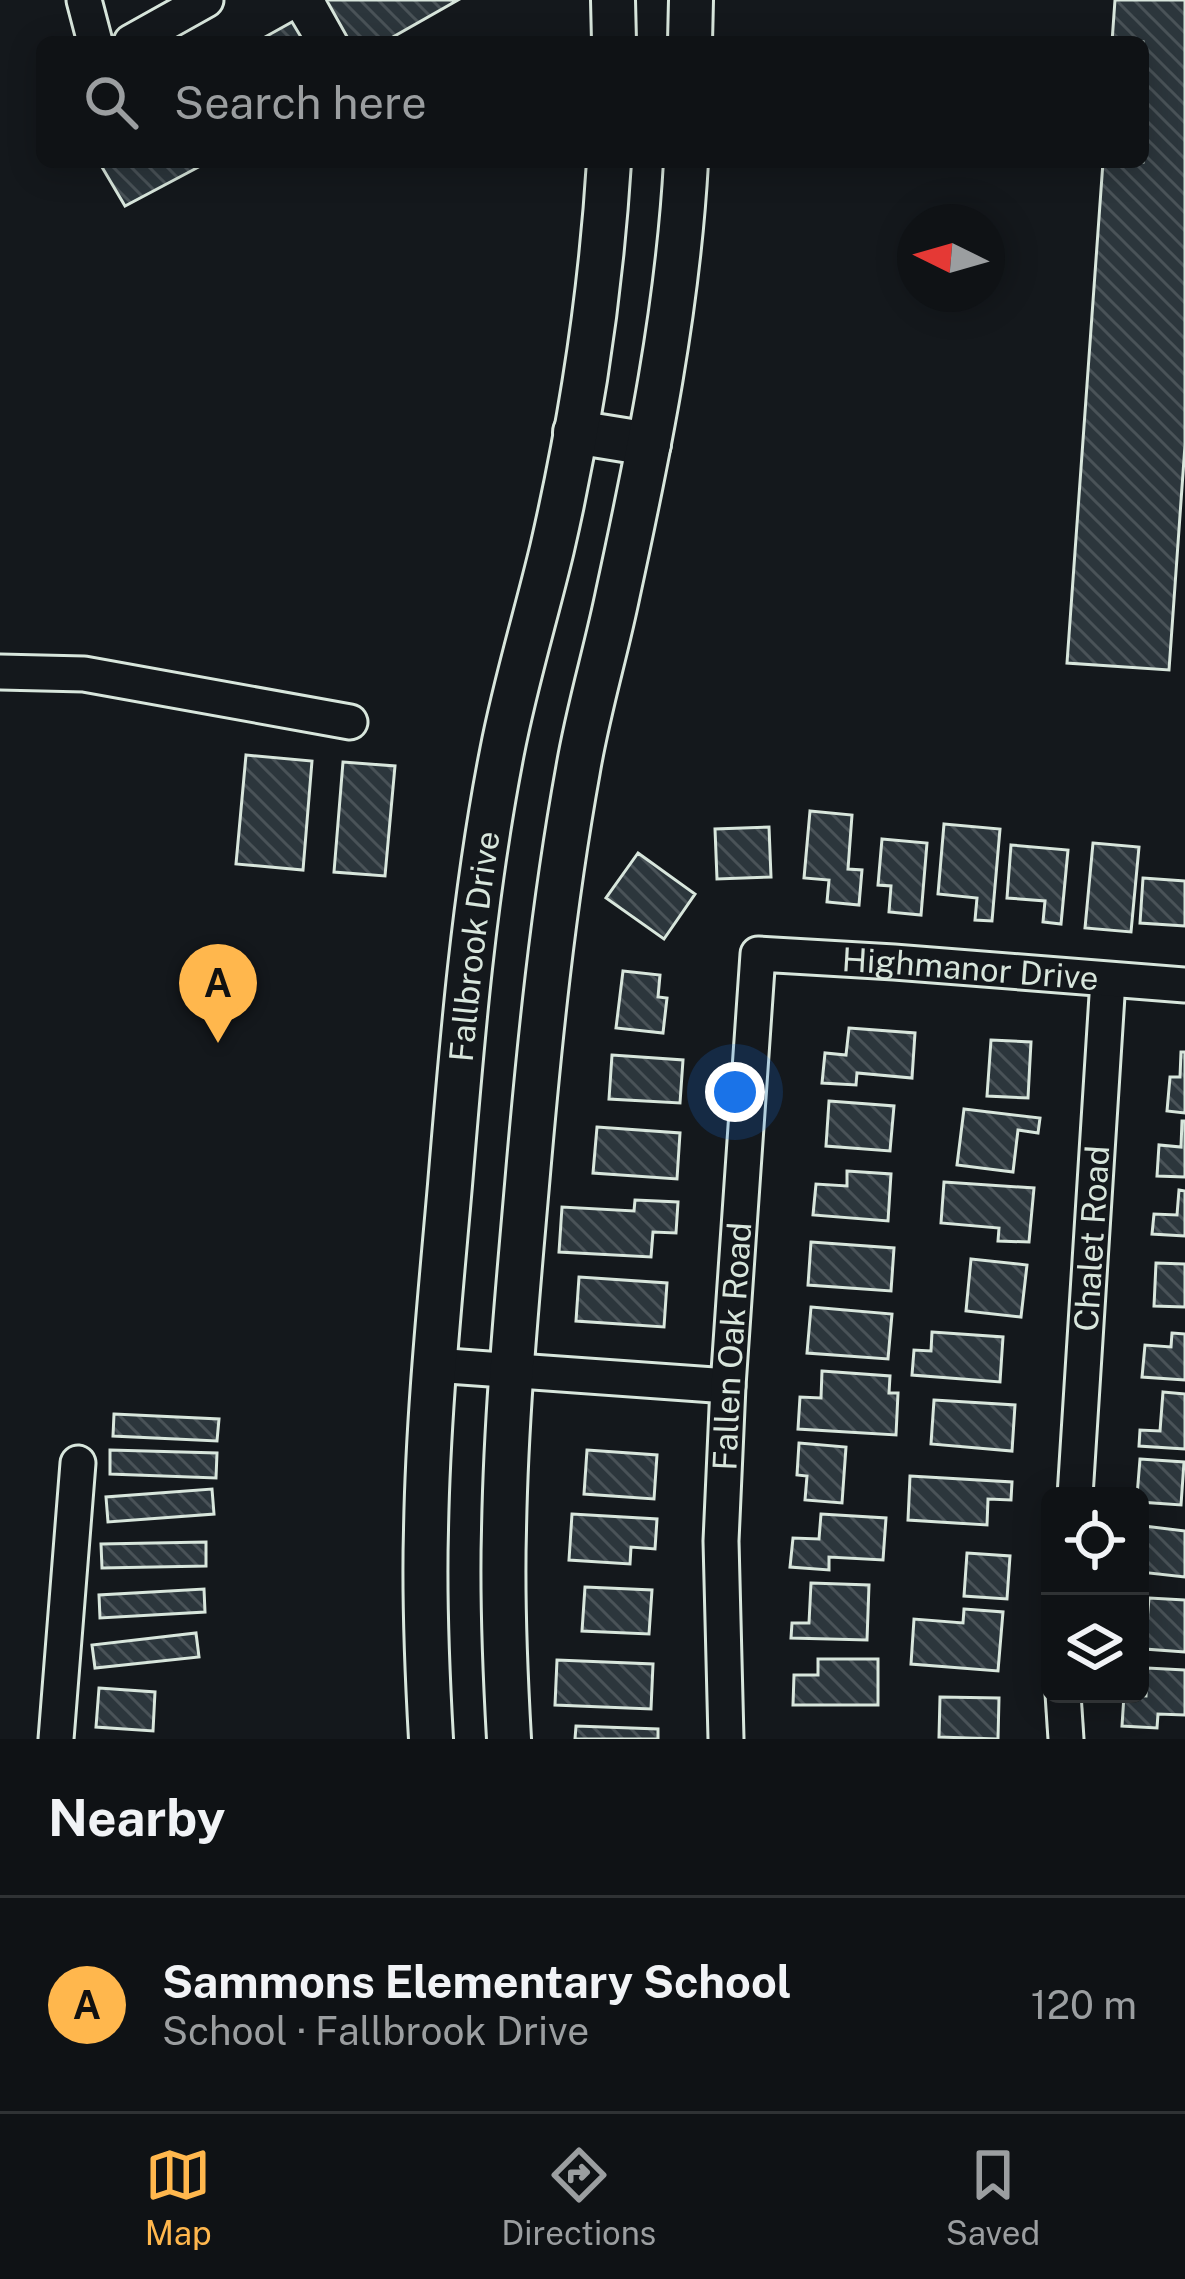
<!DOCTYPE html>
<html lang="en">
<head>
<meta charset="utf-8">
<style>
	body { margin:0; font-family:"Public Sans",sans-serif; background:#181b1e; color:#f1f3f6 }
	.controls { position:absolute; right:36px; bottom:36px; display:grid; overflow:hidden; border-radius:18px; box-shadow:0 6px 30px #0003 }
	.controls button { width:108px; height:108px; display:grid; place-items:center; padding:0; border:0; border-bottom:3px solid #2f3234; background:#0f1215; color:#f1f3f6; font:60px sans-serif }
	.compass { position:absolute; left:897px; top:204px; width:108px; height:108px; border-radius:50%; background:#0f1215; box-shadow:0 6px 30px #0003; rotate:275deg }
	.you { position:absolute; left:735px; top:1092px; width:42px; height:42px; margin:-30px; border:9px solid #fff; border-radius:50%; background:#1a73e8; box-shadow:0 0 0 18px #1a73e833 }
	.badge { display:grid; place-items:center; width:78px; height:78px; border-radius:50%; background:#ffb74d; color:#111; font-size:39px; font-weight:700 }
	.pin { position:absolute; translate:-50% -99px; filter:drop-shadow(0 3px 6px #0008) }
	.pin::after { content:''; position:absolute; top:63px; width:42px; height:36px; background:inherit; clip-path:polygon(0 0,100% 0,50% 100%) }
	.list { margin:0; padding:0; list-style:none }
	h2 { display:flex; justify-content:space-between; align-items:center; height:156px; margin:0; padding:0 48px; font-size:51px }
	h2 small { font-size:39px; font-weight:400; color:#9b9ea0 }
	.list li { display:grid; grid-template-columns:78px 1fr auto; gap:36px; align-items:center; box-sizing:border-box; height:216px; padding:0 48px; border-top:3px solid #2f3234 }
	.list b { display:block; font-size:45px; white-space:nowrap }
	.list p { margin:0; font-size:39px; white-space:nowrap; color:#9b9ea0 }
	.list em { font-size:39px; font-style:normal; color:#9b9ea0 }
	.icon { flex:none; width:66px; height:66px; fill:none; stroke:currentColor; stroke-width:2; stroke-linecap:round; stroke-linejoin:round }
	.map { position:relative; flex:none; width:1185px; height:1739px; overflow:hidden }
	.search { position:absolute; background:#0f1215; box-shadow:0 6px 30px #0003; left:36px; right:36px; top:36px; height:132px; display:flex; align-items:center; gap:30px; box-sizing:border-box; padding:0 42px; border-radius:18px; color:#9b9ea0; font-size:45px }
	.sheet { height:372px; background:#0f1215 }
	nav { display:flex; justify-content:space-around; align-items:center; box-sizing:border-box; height:168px; border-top:3px solid #2f3234; background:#0f1215; font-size:33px; color:#9b9ea0 }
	nav a { display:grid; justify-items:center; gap:6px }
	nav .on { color:#ffb74d }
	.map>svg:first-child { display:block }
</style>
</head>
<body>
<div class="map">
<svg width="1185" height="1739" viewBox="0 0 1185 1739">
	<defs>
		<pattern id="building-back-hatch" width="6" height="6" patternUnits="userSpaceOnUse" patternTransform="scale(3)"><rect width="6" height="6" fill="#2c363c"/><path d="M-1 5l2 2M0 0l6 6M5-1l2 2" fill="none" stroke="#4a5358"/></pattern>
	</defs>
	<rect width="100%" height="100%" fill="#14181c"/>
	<path fill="url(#building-back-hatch)" stroke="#d8e6dc" stroke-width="3" d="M329 0H458L384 42H350L327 1Z
		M1115 0H1185V445L1169 670 1067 663 1103 162H1143V42H1112Z
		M292 22 304 42H256Z
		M99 162H208L125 206Z
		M246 755 312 761 303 870 236 864Z
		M343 762 395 766 385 876 334 872Z
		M810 811 852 815 848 869 862 870 859 905 827 902 829 880 804 878Z
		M944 824 1000 829 992 921 975 920 977 898 938 894Z
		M769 827 771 877 717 879 715 829Z
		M882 839 927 843 921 915 889 912 891 886 878 885Z
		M1093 843 1139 847 1131 932 1085 928Z
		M1011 845 1068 850 1061 924 1043 922 1045 901 1007 898Z
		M638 853 695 894 664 939 606 898Z
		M1143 878 1185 881V926L1140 923Z
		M623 971 660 975 658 997 667 998 663 1033 616 1028Z
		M849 1028 915 1033 912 1078 857 1073 856 1085 822 1083 825 1053 846 1055Z
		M991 1040 1031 1042 1028 1098 987 1096Z
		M1181 1052H1185V1113L1167 1111 1170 1077H1180Z
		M612 1055 683 1060 680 1103 609 1099Z
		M829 1101 894 1106 890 1151 826 1146Z
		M964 1109 1040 1118 1038 1133 1018 1130 1013 1172 957 1165Z
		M1182 1121H1185V1177L1157 1176 1159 1145 1181 1147Z
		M597 1127 680 1133 677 1179 593 1173Z
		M847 1171 891 1174 888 1221 813 1215 816 1184 847 1186Z
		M944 1182 1034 1188 1029 1242 998 1241 999 1228 941 1223Z
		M1179 1190 1185 1191V1236L1152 1234 1154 1214 1177 1215Z
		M635 1200 678 1202 676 1233 653 1232 651 1257 559 1252 562 1207 634 1211Z
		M811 1242 894 1248 891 1291 808 1285Z
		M971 1259 1027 1265 1021 1317 966 1311Z
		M1156 1263 1185 1264V1307L1154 1306Z
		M579 1277 667 1283 664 1327 576 1321Z
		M811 1307 892 1314 888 1359 807 1353Z
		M932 1332 1003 1337 1000 1382 912 1375 914 1350 931 1351Z
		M1172 1333 1185 1334V1380L1142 1377 1145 1345 1171 1347Z
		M822 1371 890 1376 889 1393H898L896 1435 798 1429 800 1397 821 1398Z
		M1163 1392 1185 1394V1449L1139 1446 1140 1430 1160 1431Z
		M934 1400 1015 1405 1012 1451 931 1444Z
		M114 1414 219 1419 217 1441 113 1436Z
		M799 1443 846 1447 842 1503 805 1500 807 1476 797 1475Z
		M110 1450 217 1453 216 1478 110 1474Z
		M587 1450 657 1455 654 1499 584 1494Z
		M1140 1459 1184 1462 1181 1505 1140 1502V1496H1137Z
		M910 1476 1012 1482 1011 1500 988 1499 987 1525 908 1520Z
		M212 1489 214 1514 108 1522 106 1497Z
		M572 1514 657 1519 655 1549 631 1547 630 1564 569 1560Z
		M821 1514 886 1518 883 1560 829 1557V1570L790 1567 793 1538 819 1539Z
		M1144 1526 1185 1531V1577L1140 1572Z
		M206 1542V1566L102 1568 101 1544Z
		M967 1553 1010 1556 1007 1599 964 1596Z
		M811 1583 869 1585 867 1640 791 1638 792 1623H809Z
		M585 1587 652 1590 649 1634 582 1631Z
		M204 1589 205 1612 100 1618 99 1595Z
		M1149 1598 1185 1600V1652L1145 1649Z
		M964 1609 1003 1612 998 1671 911 1664 914 1619 963 1623Z
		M196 1633 199 1657 95 1668 92 1645Z
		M818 1659H878V1705H793L794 1675H818Z
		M557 1660 653 1664 651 1709 555 1705Z
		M1147 1668 1185 1670V1715L1158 1714 1157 1728 1122 1726 1124 1695 1146 1696Z
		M99 1688 155 1692 153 1731 96 1727Z
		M940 1697 999 1698 998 1739 939 1737Z
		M576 1726 658 1729V1739H575Z"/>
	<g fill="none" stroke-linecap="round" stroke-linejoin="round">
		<g stroke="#d8e6dc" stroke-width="39">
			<g id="minor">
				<path d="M84 0 95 42"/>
				<path d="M131 42 206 0"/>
				<path d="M0 672 84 674 350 722"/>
				<path d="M434 1365 728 1386"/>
				<path id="s1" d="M1075 1496 1108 980"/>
				<path d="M1063 1694 1066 1739"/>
				<path d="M56 1739 78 1463"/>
				<path id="s2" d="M726 1739 721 1541 728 1386 758 954 894 962 1185 985"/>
			</g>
		</g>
		<g stroke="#d8e6dc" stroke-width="48">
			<g id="major">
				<path d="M613 0 614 42"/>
				<path d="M690 42 691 0"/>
				<path d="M575 432 649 444"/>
				<path id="s3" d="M431 1739C427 1669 424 1600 426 1530 428 1415 440 1300 450 1185 462 1040 474 895 502 752 515 684 536 616 552 549 581 423 601 291 609 162"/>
				<path d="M509 1739C505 1669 502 1600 504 1530 506 1415 517 1300 527 1185 539 1046 553 908 578 770 588 710 606 652 618 593 649 450 678 308 686 162"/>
			</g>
		</g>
		<use href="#minor" stroke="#14181c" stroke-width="33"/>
		<use href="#major" stroke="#14181c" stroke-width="42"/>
	</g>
	<g text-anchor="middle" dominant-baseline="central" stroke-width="9" stroke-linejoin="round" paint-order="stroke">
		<g font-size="33" fill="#d8e6dc" stroke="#14181c">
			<text stroke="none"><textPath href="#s3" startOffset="795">Fallbrook Drive</textPath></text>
			<text stroke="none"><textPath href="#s2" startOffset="999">Highmanor Drive</textPath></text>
			<text stroke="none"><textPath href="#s1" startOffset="258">Chalet Road</textPath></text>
			<text stroke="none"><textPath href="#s2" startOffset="393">Fallen Oak Road</textPath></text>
		</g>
	</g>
</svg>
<div class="controls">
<button><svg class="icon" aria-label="locate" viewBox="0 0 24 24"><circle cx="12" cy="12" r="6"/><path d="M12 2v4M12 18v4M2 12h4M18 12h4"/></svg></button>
<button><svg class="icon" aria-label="layers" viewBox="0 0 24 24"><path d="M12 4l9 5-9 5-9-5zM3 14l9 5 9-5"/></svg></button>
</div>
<svg class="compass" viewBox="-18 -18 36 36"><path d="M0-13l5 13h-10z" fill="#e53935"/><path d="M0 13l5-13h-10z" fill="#9b9ea0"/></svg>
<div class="you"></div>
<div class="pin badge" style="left:218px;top:1043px">A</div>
<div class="search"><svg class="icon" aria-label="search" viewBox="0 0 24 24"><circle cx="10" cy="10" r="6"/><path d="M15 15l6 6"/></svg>Search here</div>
</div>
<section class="sheet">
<h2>Nearby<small></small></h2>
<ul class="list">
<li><span class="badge">A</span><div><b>Sammons Elementary School</b><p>School · Fallbrook Drive</p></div><em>120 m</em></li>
</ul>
</section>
<nav>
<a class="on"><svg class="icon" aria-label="map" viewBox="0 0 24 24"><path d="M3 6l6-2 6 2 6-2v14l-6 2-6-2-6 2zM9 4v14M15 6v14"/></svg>Map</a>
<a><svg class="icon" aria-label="directions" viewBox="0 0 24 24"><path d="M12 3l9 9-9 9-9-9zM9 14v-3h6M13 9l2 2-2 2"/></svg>Directions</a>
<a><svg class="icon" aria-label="saved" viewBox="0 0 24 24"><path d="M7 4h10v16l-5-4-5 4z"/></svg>Saved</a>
</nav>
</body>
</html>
